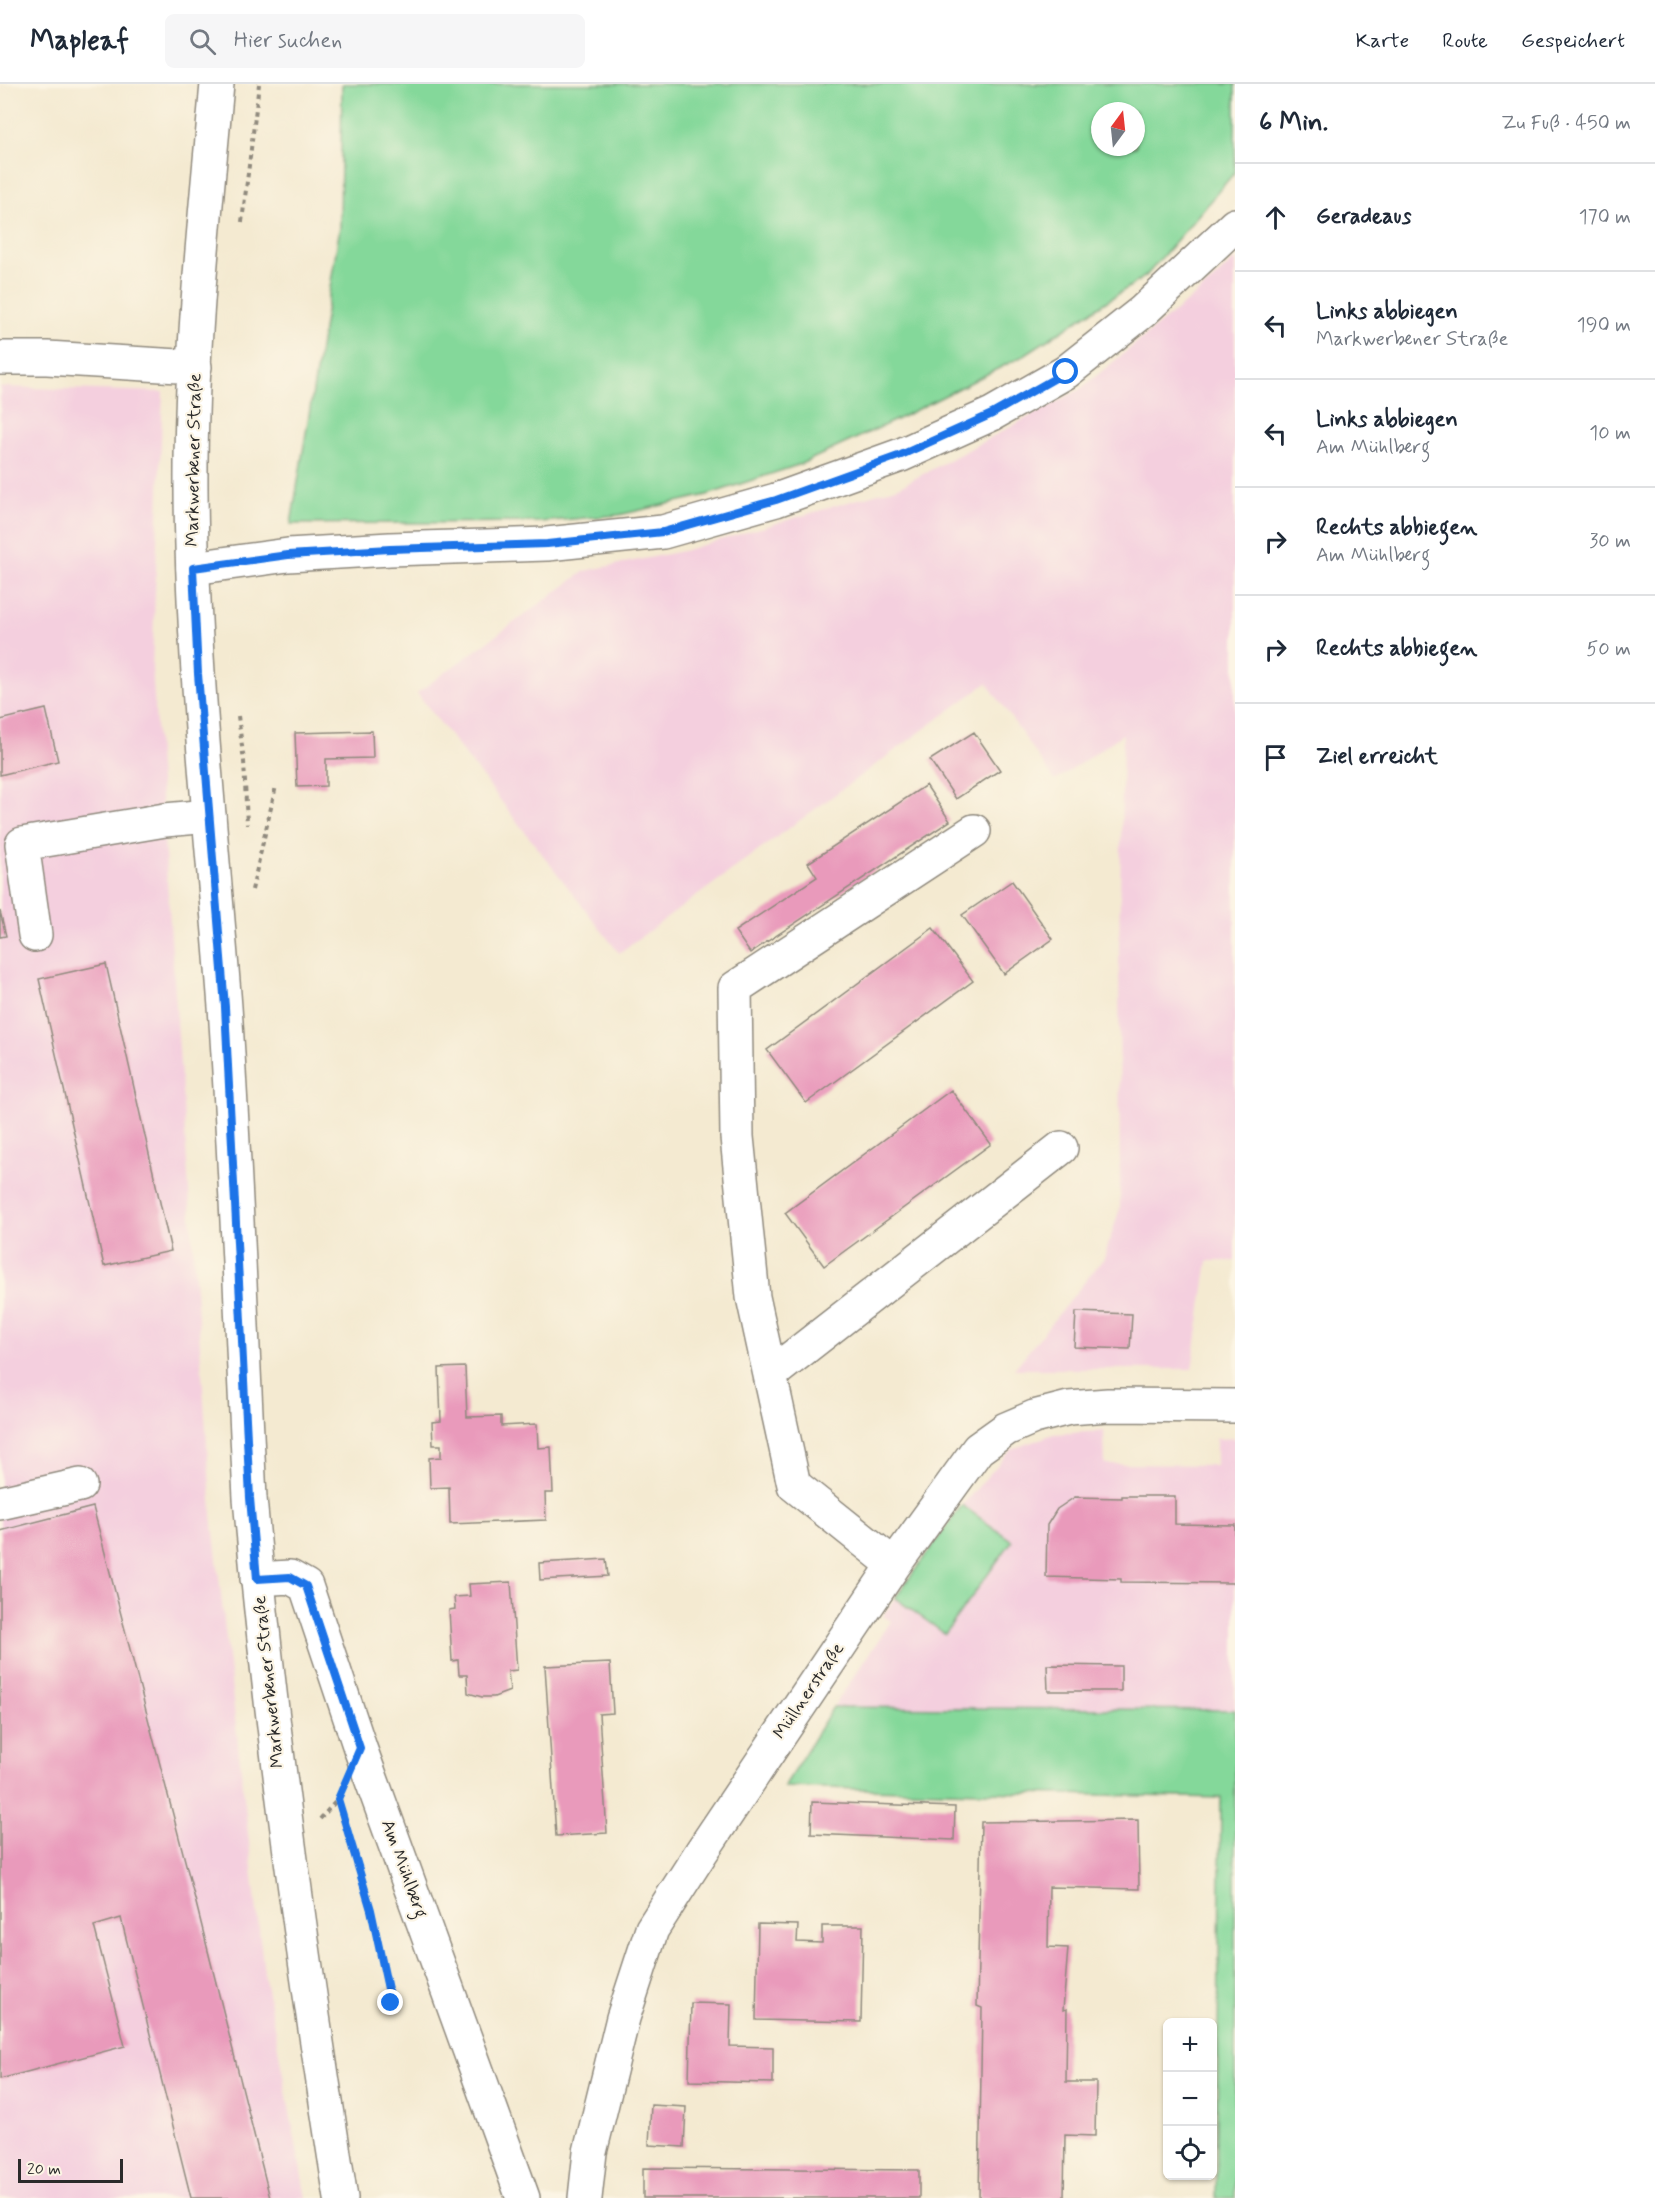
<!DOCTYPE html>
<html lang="de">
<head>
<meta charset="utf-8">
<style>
	body { margin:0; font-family:Mynerve,sans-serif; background:#f6f6f7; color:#1f2937 }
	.controls { position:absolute; right:18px; bottom:18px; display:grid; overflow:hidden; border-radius:9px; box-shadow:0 2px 4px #0004 }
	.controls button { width:54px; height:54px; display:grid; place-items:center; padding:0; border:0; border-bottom:2px solid #e0e1e3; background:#fff; color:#1f2937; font:30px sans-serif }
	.compass { position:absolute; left:1091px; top:18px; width:54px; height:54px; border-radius:50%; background:#fff; box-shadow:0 2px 4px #0004; rotate:15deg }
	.scale { position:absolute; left:18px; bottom:15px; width:105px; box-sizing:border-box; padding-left:6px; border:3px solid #2b2b2b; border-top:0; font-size:16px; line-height:21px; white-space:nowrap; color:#2b2b2b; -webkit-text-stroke:4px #fcf5e5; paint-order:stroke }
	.stop { position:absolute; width:18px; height:18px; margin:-14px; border:4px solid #1a73e8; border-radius:50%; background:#fff }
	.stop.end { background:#1a73e8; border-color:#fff; box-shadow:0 2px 6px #0008 }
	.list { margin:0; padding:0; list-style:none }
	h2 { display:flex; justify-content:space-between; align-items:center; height:78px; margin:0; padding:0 24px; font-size:26px }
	h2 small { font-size:20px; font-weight:400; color:#747a83 }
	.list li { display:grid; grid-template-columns:39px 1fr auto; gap:18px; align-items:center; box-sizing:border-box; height:108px; padding:0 24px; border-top:2px solid #e0e1e3 }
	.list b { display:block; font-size:22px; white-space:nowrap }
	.list p { margin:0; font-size:20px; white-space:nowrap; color:#747a83 }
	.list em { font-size:20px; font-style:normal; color:#747a83 }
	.icon { flex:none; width:33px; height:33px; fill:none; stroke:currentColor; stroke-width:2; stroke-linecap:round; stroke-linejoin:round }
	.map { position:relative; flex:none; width:1235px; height:2114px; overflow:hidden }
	header { display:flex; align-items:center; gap:36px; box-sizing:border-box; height:84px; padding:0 30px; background:#fff; border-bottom:2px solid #e0e1e3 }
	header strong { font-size:28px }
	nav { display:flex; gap:33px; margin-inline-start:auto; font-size:21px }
	.search { width:420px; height:54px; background:#f6f6f7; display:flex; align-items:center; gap:15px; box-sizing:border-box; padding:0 21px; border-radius:9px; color:#747a83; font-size:22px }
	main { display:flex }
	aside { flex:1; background:#fff }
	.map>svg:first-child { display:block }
</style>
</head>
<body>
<header>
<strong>Mapleaf</strong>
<div class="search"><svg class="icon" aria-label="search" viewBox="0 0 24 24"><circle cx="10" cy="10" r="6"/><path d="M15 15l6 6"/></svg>Hier suchen</div>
<nav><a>Karte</a><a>Route</a><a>Gespeichert</a></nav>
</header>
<main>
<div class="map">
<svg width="1235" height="2114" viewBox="0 0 1235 2114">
	<rect width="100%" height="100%" fill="#fcf5e5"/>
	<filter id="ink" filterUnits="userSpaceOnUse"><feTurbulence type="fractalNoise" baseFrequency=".0167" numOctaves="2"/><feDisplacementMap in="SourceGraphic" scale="12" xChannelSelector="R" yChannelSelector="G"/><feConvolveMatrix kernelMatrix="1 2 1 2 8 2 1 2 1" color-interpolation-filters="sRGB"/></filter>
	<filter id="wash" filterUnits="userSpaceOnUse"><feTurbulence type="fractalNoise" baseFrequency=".008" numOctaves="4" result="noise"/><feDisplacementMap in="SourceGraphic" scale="24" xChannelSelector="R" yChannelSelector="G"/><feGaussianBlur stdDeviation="1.35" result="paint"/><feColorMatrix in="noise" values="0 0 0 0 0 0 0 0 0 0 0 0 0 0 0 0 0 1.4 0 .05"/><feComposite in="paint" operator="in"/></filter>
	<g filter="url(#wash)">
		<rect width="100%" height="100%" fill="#f4ead1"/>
		<path fill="#f4cfde" d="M1235 175V1177H1208L1192 1285H1014L1104 1174 1120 1124 1119 864 1123 650 1055 697 987 599 619 869 417 609 585 487 683 467 899 403 1079 306 1210 199Z
			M0 303 163 308 152 584 212 1431 264 1889 306 2114H0Z
			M1104 1347 1105 1380 1216 1381V1355L1235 1354V1626L833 1623 891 1537 883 1532 962 1421 1011 1366 1053 1350Z"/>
		<path fill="#84d89a" stroke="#588262" stroke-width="1.5" fill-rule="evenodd" d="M342 0H1235V88L1146 192 1021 273 898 335 801 380 707 411 619 431 540 438 291 440 340 143ZM1100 27H1136V63H1100Z
			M962 1421 1012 1457 945 1550 895 1514Z
			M833 1623 1235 1626V2114H1216L1221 1714 784 1703Z"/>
		<g id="blocks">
			<path fill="#e99abb" d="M46 625 58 677 0 691V636Z
				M372 647 373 674 326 675V702L297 703 295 649Z
				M974 648 1000 686 956 715 930 676Z
				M926 701 950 737 750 869 735 847 817 793 808 779Z
				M1012 797 1053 855 1004 890 962 831Z
				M0 827 6 852 0 853Z
				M933 844 973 897 806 1019 767 966Z
				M106 880 171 1167 104 1182 39 895Z
				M951 1006 991 1060 824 1182 785 1129Z
				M1076 1228 1132 1230 1130 1265 1074 1263Z
				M465 1283 467 1333 501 1332V1342L537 1340 538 1364 551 1363 553 1409H545L546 1436 450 1440 449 1403 430 1404 429 1374 441 1373V1361H433L432 1338 441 1337 439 1284Z
				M1122 1412H1175V1440L1235 1441V1499L1121 1498V1495L1046 1493 1047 1441 1057 1425 1075 1413 1122 1414Z
				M93 1423 195 1815 270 2114H191L121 1834 94 1842 125 1962 0 1995V1447Z
				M606 1475 608 1492 540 1496 539 1479Z
				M511 1498 517 1586 508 1587 510 1607 494 1613H482L468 1609 467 1591H459L458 1576 452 1577 449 1526 455 1525 454 1513 470 1512 469 1500Z
				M610 1579 613 1629 599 1630 607 1749 556 1752 545 1582Z
				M1047 1581 1121 1582V1607H1048Z
				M812 1718 955 1723 954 1756 811 1750Z
				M1138 1736 1139 1805 1049 1803 1048 1863 1068 1864 1063 1926 1067 1925 1066 1998H1096L1095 2052 1065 2051 1064 2114H979L982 1924 977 1922 981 1738Z
				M758 1840 798 1841 797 1858 822 1859V1842H863L861 1938 756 1936Z
				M691 1919 731 1920 730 1962 773 1963V1999L689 1997Z
				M651 2021 686 2023 684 2063 649 2061Z
				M643 2084 919 2086V2114H643Z"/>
		</g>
	</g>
	<g filter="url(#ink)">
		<use href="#blocks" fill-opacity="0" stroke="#908a7e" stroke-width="1.5"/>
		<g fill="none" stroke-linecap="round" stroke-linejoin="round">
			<g stroke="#908a7e" stroke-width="36">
				<path id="minor" d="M0 274H47L195 283
					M193 484 288 471 390 465 547 460 663 448 776 416 901 371 992 330 1066 288 1142 228 1235 141
					M35 851 22 760 165 736 209 732
					M770 1291 1061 1064
					M0 1419 80 1401
					M894 1481 794 1401 753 1213 737 1053 735 904 974 747
					M257 1495 290 1493 306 1502 360 1664 523 2114
					M585 2114 590 2068 623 1934 652 1845 702 1767 894 1481 978 1365 1006 1345 1034 1333 1069 1324 1108 1321 1235 1322"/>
			</g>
			<g stroke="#908a7e" stroke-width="36">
				<path id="major" d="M217 0C205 134 190 270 191 405 192 578 212 751 225 923 236 1087 242 1250 250 1414 271 1649 304 1881 341 2114"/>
			</g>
			<path stroke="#908a7e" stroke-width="4" stroke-dasharray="4.5 4.5" stroke-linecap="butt" d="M242 138 259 0
				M238 632 244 677 247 741
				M252 806 276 702
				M337 1715 371 1826 391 1919
				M320 1735 337 1716"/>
			<use href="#minor" stroke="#fff" stroke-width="33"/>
			<use href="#major" stroke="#fff" stroke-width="33"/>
		</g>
	</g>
	<g fill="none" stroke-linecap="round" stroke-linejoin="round" filter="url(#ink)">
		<path stroke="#1a73e8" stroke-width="8" d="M391 1919 371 1826 338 1715 360 1664 306 1502 290 1493 257 1495 250 1414 225 923 198 590 193 484 288 471 390 465 547 460 663 448 776 416 901 371 992 330 1066 288"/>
	</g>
	<g text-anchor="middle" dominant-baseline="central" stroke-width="4.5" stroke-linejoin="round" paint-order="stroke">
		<g font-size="18" fill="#2b2b2b" stroke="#fcf5e5">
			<text transform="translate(194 376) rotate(-89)">Markwerbener Straße</text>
			<text transform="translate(269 1598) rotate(-96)">Markwerbener Straße</text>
			<text transform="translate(809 1607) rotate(-56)">Müllnerstraße</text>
			<text transform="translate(404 1785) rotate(70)">Am Mühlberg</text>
		</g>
	</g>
</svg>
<div class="controls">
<button>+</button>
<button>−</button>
<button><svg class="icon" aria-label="locate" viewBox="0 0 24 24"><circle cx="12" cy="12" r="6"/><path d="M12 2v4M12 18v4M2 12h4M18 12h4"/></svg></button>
</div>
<svg class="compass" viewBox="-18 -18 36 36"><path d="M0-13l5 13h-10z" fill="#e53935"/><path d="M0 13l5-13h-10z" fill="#747a83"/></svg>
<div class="scale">20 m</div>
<div class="stop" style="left:1066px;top:288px"></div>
<div class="stop end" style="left:391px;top:1919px"></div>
</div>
<aside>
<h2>6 Min.<small>Zu Fuß · 450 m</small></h2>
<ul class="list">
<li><svg class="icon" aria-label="ahead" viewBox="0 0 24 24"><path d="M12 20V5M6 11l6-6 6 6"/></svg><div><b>Geradeaus</b></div><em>170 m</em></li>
<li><svg class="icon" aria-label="left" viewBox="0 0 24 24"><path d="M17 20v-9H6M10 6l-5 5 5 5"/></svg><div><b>Links abbiegen</b><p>Markwerbener Straße</p></div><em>190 m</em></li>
<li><svg class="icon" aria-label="left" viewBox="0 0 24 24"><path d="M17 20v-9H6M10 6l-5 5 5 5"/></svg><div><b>Links abbiegen</b><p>Am Mühlberg</p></div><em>10 m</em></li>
<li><svg class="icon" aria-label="right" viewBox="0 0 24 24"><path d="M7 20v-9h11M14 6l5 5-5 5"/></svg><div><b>Rechts abbiegen</b><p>Am Mühlberg</p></div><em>30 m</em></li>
<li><svg class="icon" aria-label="right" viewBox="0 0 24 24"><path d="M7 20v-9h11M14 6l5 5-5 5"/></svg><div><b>Rechts abbiegen</b></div><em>50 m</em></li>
<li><svg class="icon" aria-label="arrive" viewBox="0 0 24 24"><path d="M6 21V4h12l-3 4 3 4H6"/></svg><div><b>Ziel erreicht</b></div></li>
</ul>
</aside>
</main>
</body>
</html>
